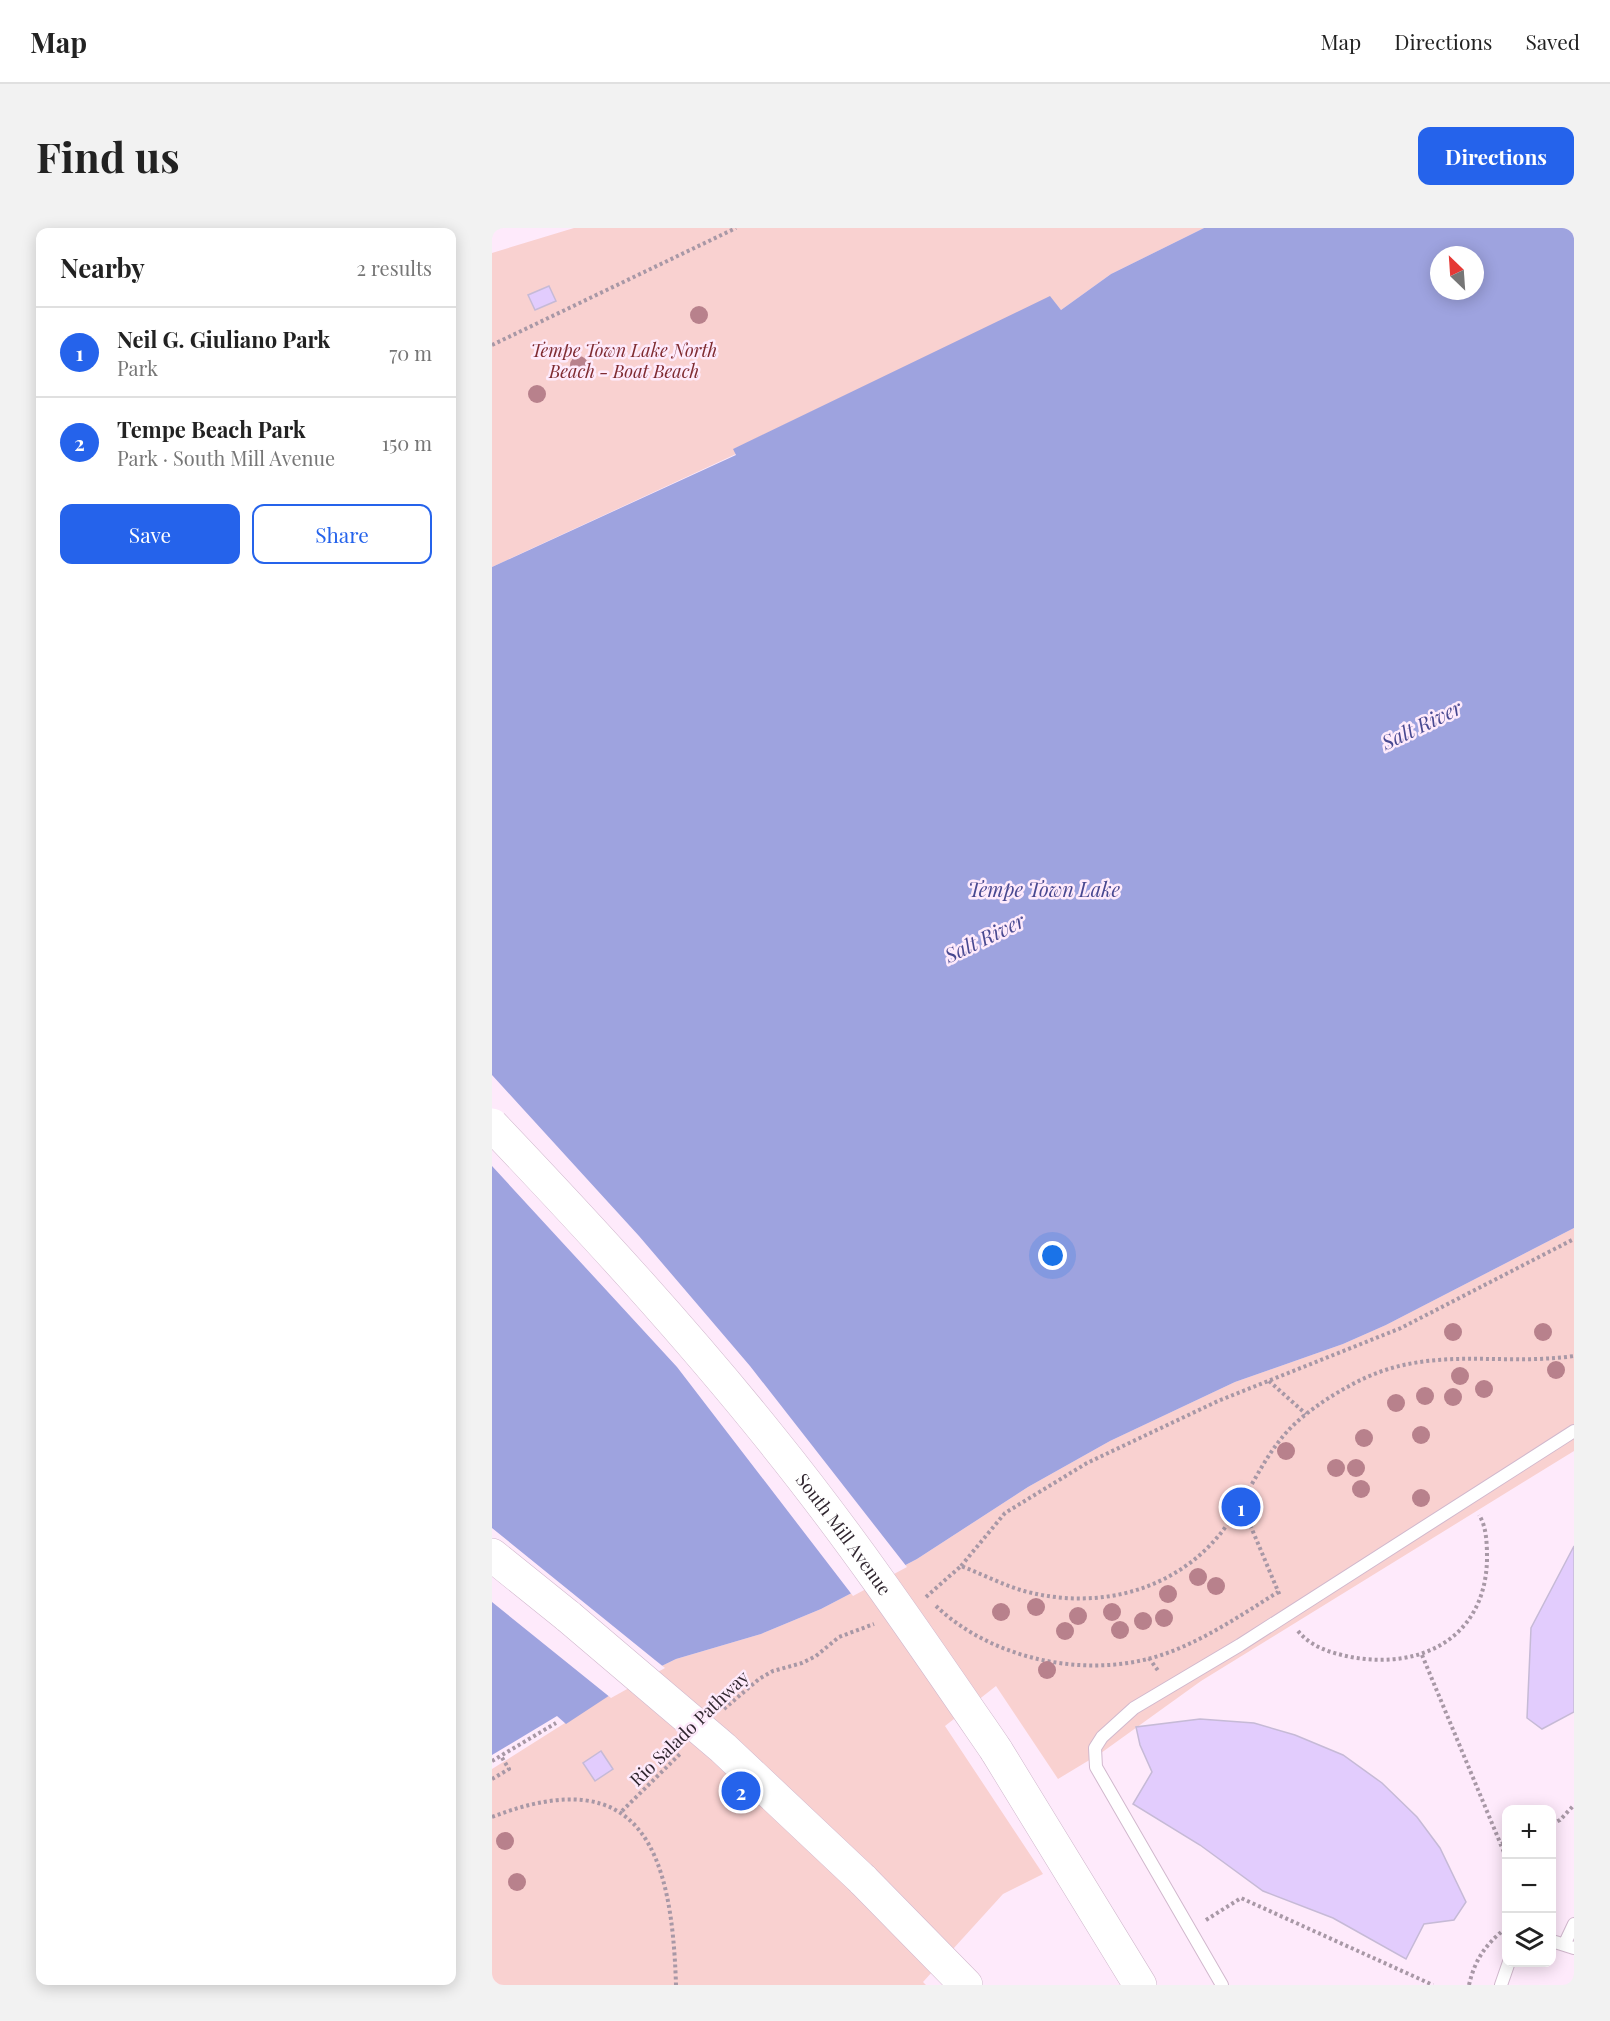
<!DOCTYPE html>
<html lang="en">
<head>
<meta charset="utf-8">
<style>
	body { margin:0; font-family:"Playfair Display",serif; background:#f2f2f2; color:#222 }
	.controls { position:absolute; right:18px; bottom:18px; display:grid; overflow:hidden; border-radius:12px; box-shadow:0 3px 15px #0003 }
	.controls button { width:54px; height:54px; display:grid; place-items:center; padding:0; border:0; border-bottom:2px solid #e0e0e0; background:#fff; color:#222; font:30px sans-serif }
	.compass { position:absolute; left:938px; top:18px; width:54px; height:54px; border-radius:50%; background:#fff; box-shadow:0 3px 15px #0003; rotate:335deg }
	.you { position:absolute; left:561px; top:1028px; width:21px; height:21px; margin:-15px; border:4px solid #fff; border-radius:50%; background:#1a73e8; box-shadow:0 0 0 9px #1a73e833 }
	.badge { display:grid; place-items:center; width:39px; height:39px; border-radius:50%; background:#2563eb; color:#fff; font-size:20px; font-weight:700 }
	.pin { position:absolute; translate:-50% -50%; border:3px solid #fff; box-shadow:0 2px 6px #0006 }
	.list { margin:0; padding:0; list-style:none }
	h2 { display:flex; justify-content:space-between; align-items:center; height:78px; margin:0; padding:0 24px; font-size:26px }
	h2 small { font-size:20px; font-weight:400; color:#767676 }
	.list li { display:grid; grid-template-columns:39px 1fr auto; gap:18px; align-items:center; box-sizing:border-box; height:90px; padding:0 24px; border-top:2px solid #e0e0e0 }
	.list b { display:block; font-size:22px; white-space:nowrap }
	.list p { margin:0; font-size:20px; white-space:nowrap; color:#767676 }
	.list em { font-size:20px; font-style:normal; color:#767676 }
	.actions { display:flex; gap:12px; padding:18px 24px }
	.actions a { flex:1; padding:14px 0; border:2px solid #2563eb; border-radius:12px; text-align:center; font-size:21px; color:#2563eb }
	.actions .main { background:#2563eb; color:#fff }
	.icon { flex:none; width:33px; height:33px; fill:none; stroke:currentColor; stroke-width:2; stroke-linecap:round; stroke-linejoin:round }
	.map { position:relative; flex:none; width:1082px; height:1757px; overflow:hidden; border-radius:12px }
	header { display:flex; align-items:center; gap:36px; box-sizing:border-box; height:84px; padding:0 30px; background:#fff; border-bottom:2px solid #e0e0e0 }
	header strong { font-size:28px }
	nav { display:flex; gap:33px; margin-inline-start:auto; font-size:21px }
	.intro { display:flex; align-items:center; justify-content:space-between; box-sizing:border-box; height:144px; padding:0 36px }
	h1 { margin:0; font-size:42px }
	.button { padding:15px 27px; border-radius:12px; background:#2563eb; color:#fff; font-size:21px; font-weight:700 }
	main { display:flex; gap:36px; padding:0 36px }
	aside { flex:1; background:#fff; border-radius:12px; box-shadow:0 3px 15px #0003 }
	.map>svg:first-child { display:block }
</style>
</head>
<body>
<header>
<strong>Map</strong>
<nav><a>Map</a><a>Directions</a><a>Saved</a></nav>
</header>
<div class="intro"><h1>Find us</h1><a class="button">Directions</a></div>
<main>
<aside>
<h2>Nearby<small>2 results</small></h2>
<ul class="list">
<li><span class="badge">1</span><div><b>Neil G. Giuliano Park</b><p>Park</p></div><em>70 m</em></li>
<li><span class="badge">2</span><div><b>Tempe Beach Park</b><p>Park · South Mill Avenue</p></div><em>150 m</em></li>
</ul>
<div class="actions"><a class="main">Save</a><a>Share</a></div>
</aside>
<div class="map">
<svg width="1082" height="1757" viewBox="0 0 1082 1757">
	<rect width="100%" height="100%" fill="#feeafb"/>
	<path fill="#f9d1d0" d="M82 0H712L619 46 569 82 558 69 242 221 244 226 0 339V25Z
		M1082 1000V1223L709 1453 609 1525 566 1551 504 1458 453 1498 551 1646 511 1666 431 1754 434 1757H0V1541L141 1452 184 1431 269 1406 329 1381 425 1331 536 1259 618 1213 743 1154 851 1116 894 1097Z"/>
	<path fill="#9ea3df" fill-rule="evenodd" d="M712 0H1082V1000L894 1097 851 1116 743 1154 618 1213 536 1259 425 1331 329 1381 269 1406 184 1431 141 1452 74 1496 65 1488 0 1527V339L244 227 241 221 558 68 569 82 619 46ZM947 27H983V63H947Z"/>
	<path fill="#feeafb" d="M0 847 147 1008 258 1138 415 1339 361 1368 185 1139 0 938Z
		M0 1300 163 1432 173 1440 119 1470 0 1374Z"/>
	<path fill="#e2ccfd" stroke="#c6bad6" stroke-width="1.5" d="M57 58 64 73 43 82 36 67Z
		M1082 1318V1484L1050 1501 1035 1490 1039 1400Z
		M708 1491 762 1495 803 1507 851 1527 890 1555 925 1589 948 1620 974 1674 962 1692 932 1696 914 1731 841 1690 771 1663 708 1617 641 1576 660 1544 648 1517 644 1499Z
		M109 1523 121 1541 103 1553 91 1535Z"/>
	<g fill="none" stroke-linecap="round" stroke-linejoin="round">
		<g stroke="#d1b8cd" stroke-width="14">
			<path id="service" d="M1060 1713 1082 1720
				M1073 1715 1082 1696
				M730 1757 604 1539 603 1520 610 1509 642 1480 748 1417 1082 1203
				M1009 1757 1017 1734"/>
		</g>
		<g stroke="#d1b8cd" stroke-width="34">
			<path id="primary" d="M0 1327 77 1389
				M504 1522 648 1757
				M370 1651 474 1757"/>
		</g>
		<path stroke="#a898a6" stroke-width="4" stroke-dasharray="3 3" stroke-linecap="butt" d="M0 117 244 0
			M777 1153 814 1186
			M749 1275 788 1368
			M469 1338 513 1285 595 1235 726 1173 909 1100 1082 1011
			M434 1369 469 1338C490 1346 511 1357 532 1363 606 1383 685 1363 732 1301 753 1273 766 1240 788 1212 806 1189 833 1171 859 1157 935 1115 1003 1139 1082 1128
			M444 1378C503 1434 602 1453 678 1424 717 1409 751 1386 786 1364
			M806 1403C819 1419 839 1425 859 1429 929 1442 993 1410 995 1332 995 1318 995 1299 987 1287
			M930 1427 1014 1629
			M657 1430 667 1444
			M232 1481 267 1451 281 1443 310 1435 324 1428 347 1409 382 1396
			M0 1533 64 1495
			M0 1551 17 1541 9 1528
			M130 1583 189 1525
			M0 1589C152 1530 180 1628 184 1757
			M1060 1596 1068 1592 1082 1577
			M1009 1616 1014 1614
			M714 1692 749 1670 941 1757
			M977 1757C983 1731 994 1716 1014 1700"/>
		<use href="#service" stroke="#fff" stroke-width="12"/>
		<use href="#primary" stroke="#fff" stroke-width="33"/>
		<g stroke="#d1b8cd" stroke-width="34" stroke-linecap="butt">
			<g id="primary-bridge">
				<path id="s1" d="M0 897C97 999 193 1103 281 1213 361 1312 432 1417 504 1522"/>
				<path d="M77 1389 231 1520 370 1651"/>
			</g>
		</g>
		<use href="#primary-bridge" stroke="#fff" stroke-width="33"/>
	</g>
	<g fill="#b8818c">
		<circle cx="207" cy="87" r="9"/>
		<circle cx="87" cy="137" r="9"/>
		<circle cx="45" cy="166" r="9"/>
		<circle cx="961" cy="1104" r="9"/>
		<circle cx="1051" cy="1104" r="9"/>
		<circle cx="1064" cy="1142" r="9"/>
		<circle cx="968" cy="1148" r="9"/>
		<circle cx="992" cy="1161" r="9"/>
		<circle cx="933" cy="1168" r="9"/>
		<circle cx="961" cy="1169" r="9"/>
		<circle cx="904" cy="1175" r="9"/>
		<circle cx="929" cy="1207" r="9"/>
		<circle cx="872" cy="1210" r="9"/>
		<circle cx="794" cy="1223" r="9"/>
		<circle cx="844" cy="1240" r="9"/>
		<circle cx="864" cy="1240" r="9"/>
		<circle cx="869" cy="1261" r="9"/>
		<circle cx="929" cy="1270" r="9"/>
		<circle cx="706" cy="1349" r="9"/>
		<circle cx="724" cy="1358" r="9"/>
		<circle cx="676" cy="1366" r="9"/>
		<circle cx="544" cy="1379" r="9"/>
		<circle cx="509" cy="1384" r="9"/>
		<circle cx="620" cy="1384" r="9"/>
		<circle cx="586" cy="1388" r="9"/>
		<circle cx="672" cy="1390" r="9"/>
		<circle cx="651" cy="1393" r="9"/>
		<circle cx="628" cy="1402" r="9"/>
		<circle cx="573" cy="1403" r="9"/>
		<circle cx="555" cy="1442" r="9"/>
		<circle cx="13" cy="1613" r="9"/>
		<circle cx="25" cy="1654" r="9"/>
	</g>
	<g text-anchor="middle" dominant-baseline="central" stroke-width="5" stroke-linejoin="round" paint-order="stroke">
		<g font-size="18" font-style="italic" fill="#7f2b31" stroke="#feeafb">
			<text x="132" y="122">Tempe Town Lake North<tspan x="132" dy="21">Beach - Boat Beach</tspan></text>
		</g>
		<g font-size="18" fill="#30262f" stroke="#feeafb">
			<text stroke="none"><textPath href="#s1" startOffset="540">South Mill Avenue</textPath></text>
			<text transform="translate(197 1500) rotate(-44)">Rio Salado Pathway</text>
		</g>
		<g font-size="20" font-style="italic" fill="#484890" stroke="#feeafb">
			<text transform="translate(929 496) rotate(-26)">Salt River</text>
			<text x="552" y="660">Tempe Town Lake</text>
			<text transform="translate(492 709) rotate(-26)">Salt River</text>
		</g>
	</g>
</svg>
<div class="controls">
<button>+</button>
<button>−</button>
<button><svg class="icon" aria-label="layers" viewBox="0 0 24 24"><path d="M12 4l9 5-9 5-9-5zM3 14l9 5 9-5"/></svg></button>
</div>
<svg class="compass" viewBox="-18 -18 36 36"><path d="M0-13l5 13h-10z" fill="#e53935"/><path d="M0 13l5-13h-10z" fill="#767676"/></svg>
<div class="you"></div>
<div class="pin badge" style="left:749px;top:1279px">1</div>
<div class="pin badge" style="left:249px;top:1563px">2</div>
</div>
</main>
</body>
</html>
